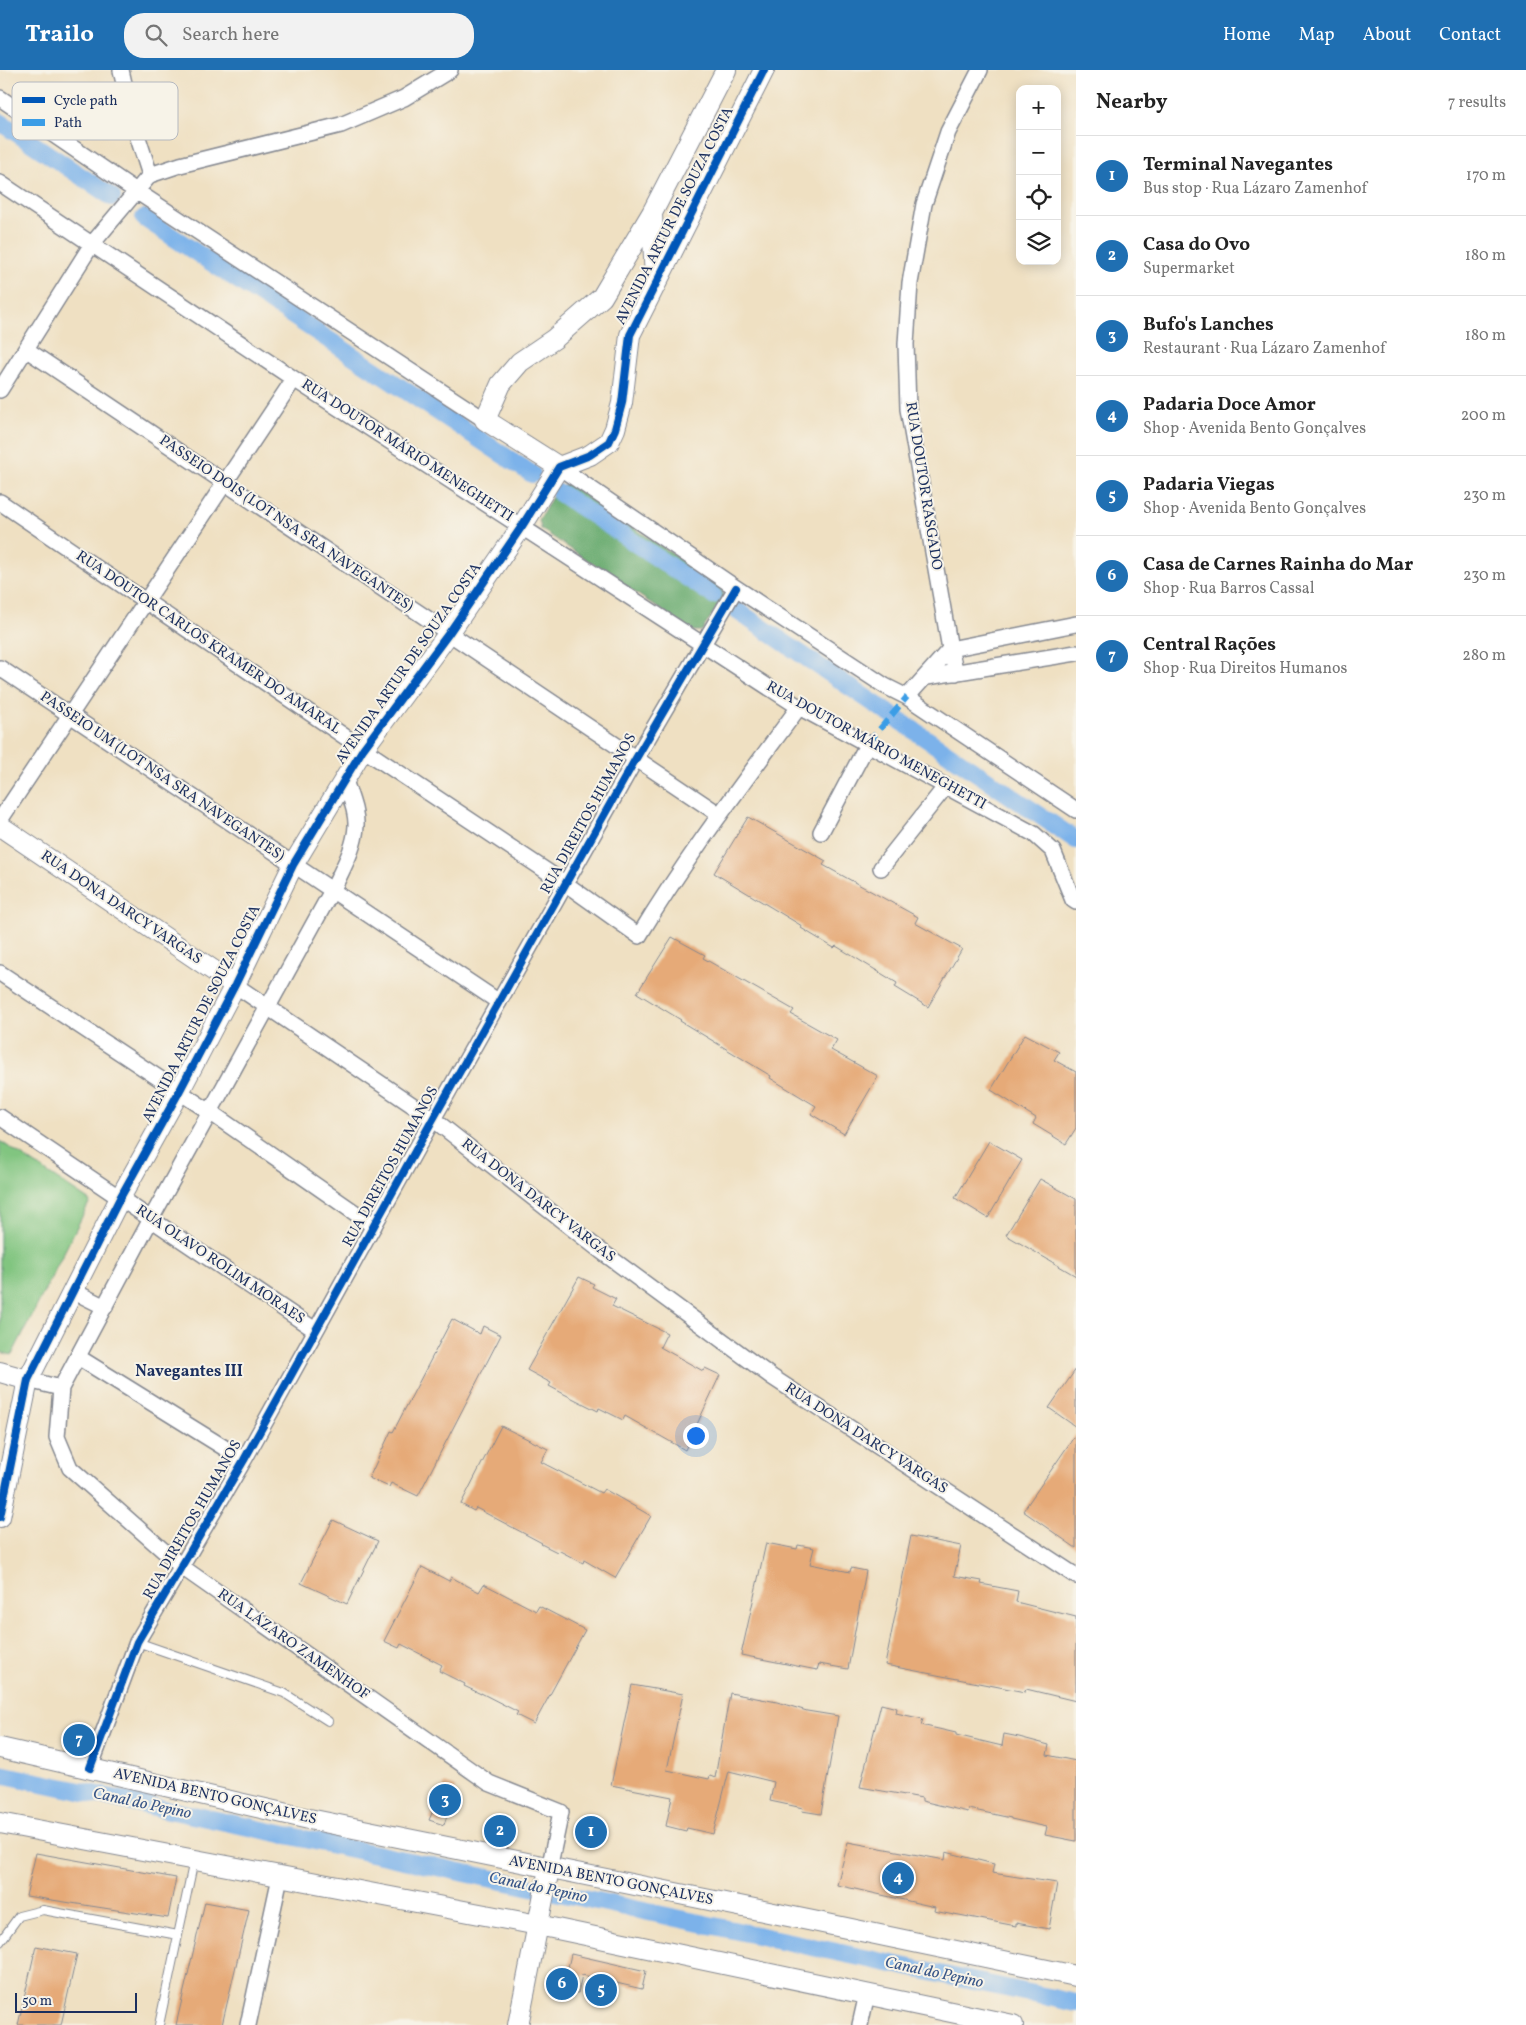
<!DOCTYPE html>
<html lang="en">
<head>
<meta charset="utf-8">
<style>
	body { margin:0; font-family:Vollkorn,serif; background:#f2f2f2; color:#222 }
	.controls { position:absolute; right:15px; top:15px; display:grid; overflow:hidden; border-radius:10px; box-shadow:0 2px 12px #0003 }
	.controls button { width:45px; height:45px; display:grid; place-items:center; padding:0; border:0; border-bottom:1px solid #e0e0e0; background:#fff; color:#222; font:25px sans-serif }
	.scale { position:absolute; left:15px; bottom:12px; width:122px; box-sizing:border-box; padding-left:5px; border:2px solid #1b2f5e; border-top:0; font-size:14px; line-height:18px; white-space:nowrap; color:#1b2f5e; -webkit-text-stroke:4px #f7f3e8; paint-order:stroke }
	.you { position:absolute; left:695px; top:1365px; width:18px; height:18px; margin:-12px; border:4px solid #fff; border-radius:50%; background:#1a73e8; box-shadow:0 0 0 8px #1a73e833 }
	.badge { display:grid; place-items:center; width:32px; height:32px; border-radius:50%; background:#1f6fb2; color:#fff; font-size:16px; font-weight:700 }
	.pin { position:absolute; translate:-50% -50%; border:2px solid #fff; box-shadow:0 1px 5px #0006 }
	.list { margin:0; padding:0; list-style:none }
	h2 { display:flex; justify-content:space-between; align-items:center; height:65px; margin:0; padding:0 20px; font-size:21px }
	h2 small { font-size:16px; font-weight:400; color:#767676 }
	.list li { display:grid; grid-template-columns:32px 1fr auto; gap:15px; align-items:center; box-sizing:border-box; height:80px; padding:0 20px; border-top:1px solid #e0e0e0 }
	.list b { display:block; font-size:19px; white-space:nowrap }
	.list p { margin:0; font-size:16px; white-space:nowrap; color:#767676 }
	.list em { font-size:16px; font-style:normal; color:#767676 }
	.icon { flex:none; width:28px; height:28px; fill:none; stroke:currentColor; stroke-width:2; stroke-linecap:round; stroke-linejoin:round }
	.map { position:relative; flex:none; width:1076px; height:1955px; overflow:hidden }
	header { display:flex; align-items:center; gap:30px; box-sizing:border-box; height:70px; padding:0 25px; background:#1f6fb2; color:#fff }
	header strong { font-size:24px }
	nav { display:flex; gap:28px; margin-inline-start:auto; font-size:18px }
	.search { width:350px; height:45px; background:#f2f2f2; display:flex; align-items:center; gap:12px; box-sizing:border-box; padding:0 18px; border-radius:20px; color:#767676; font-size:19px }
	main { display:flex }
	aside { flex:1; background:#fff }
	.map>svg:first-child { display:block }
</style>
</head>
<body>
<header>
<strong>Trailo</strong>
<div class="search"><svg class="icon" aria-label="search" viewBox="0 0 24 24"><circle cx="10" cy="10" r="6"/><path d="M15 15l6 6"/></svg>Search here</div>
<nav><a>Home</a><a>Map</a><a>About</a><a>Contact</a></nav>
</header>
<main>
<div class="map">
<svg width="1076" height="1955" viewBox="0 0 1076 1955">
	<rect width="100%" height="100%" fill="#f7f3e8"/>
	<filter id="ink" filterUnits="userSpaceOnUse"><feTurbulence type="fractalNoise" baseFrequency=".02" numOctaves="2"/><feDisplacementMap in="SourceGraphic" scale="10" xChannelSelector="R" yChannelSelector="G"/><feConvolveMatrix kernelMatrix="1 2 1 2 8 2 1 2 1" color-interpolation-filters="sRGB"/></filter>
	<filter id="wash" filterUnits="userSpaceOnUse"><feTurbulence type="fractalNoise" baseFrequency=".0096" numOctaves="4" result="noise"/><feDisplacementMap in="SourceGraphic" scale="20" xChannelSelector="R" yChannelSelector="G"/><feGaussianBlur stdDeviation="1.12" result="paint"/><feColorMatrix in="noise" values="0 0 0 0 0 0 0 0 0 0 0 0 0 0 0 0 0 1.4 0 .05"/><feComposite in="paint" operator="in"/></filter>
	<g filter="url(#wash)">
		<rect width="100%" height="100%" fill="#efe0c2"/>
		<path fill="#81c580" stroke="#4e7a6f" d="M0 1071 90 1131 12 1285 0 1282Z"/>
		<path fill="#68aa6e" stroke="#426c66" d="M565 414 570 415 721 516 724 526 702 561H692L541 459 539 450 557 418Z"/>
		<g fill="none" stroke-linecap="round" stroke-linejoin="round">
			<path stroke="#7bb2ea" stroke-width="18" d="M0 52 112 127
				M144 148 532 404
				M560 423 713 525
				M736 540 1076 770
				M0 1704 1076 1933"/>
		</g>
		<g id="blocks">
			<path fill="#e6aa78" d="M748 747 826 791 823 795 918 847 915 853 962 879 928 937 895 917 897 913 836 876 834 878 801 858 802 856 714 803Z
				M672 867 705 885 703 888 794 940 791 944 837 970 831 980 878 1006 844 1064 811 1044 816 1036 770 1008 771 1006 680 951 681 950 637 923Z
				M1025 964 1059 982 1054 990 1076 1002V1058L1066 1074 1033 1054 1036 1048 991 1020Z
				M989 1071 1022 1090 988 1148 955 1128Z
				M1040 1109 1076 1129V1206L1006 1165Z
				M579 1207 594 1214 592 1217 616 1229 612 1236 667 1263 660 1277 703 1301 705 1298 720 1305 685 1380 625 1346 623 1350 599 1338 598 1341 564 1324 549 1316 551 1313 527 1300Z
				M452 1249 480 1264 483 1256 501 1265 418 1426 391 1413 389 1417 369 1408 391 1361 393 1362Z
				M1076 1299V1357L1049 1338Z
				M501 1356 548 1379 541 1392 601 1423 604 1419 651 1446 615 1508 584 1490 583 1493 558 1480 557 1482 541 1474 542 1473 476 1438 474 1441 461 1434Z
				M1076 1364V1478L1023 1441Z
				M333 1450 378 1471 347 1534 301 1513Z
				M911 1466 961 1476 954 1506 982 1511 981 1514 1018 1521 1016 1532 1076 1547V1631L1026 1619 1025 1622 885 1595Z
				M766 1473 797 1479 798 1475 814 1478 810 1494 850 1502 851 1498 866 1501 848 1599 819 1594 817 1600 741 1585Z
				M422 1497 449 1511 451 1507 479 1522 484 1514 536 1541 539 1536 585 1560 534 1654 516 1645 518 1642 481 1623V1624L464 1616 465 1614 439 1601 442 1595 401 1574 399 1578 384 1571Z
				M632 1615 683 1624 667 1700 709 1709 710 1706 715 1708 730 1623 777 1632 807 1641 838 1646 821 1744 802 1741 803 1738 770 1731 774 1712 729 1701 713 1764 687 1758 686 1761 666 1756 672 1727 611 1715Z
				M881 1634 897 1638 896 1643 923 1649 921 1655 956 1663V1665L1002 1676 1004 1664 1019 1667 1049 1675 1047 1685 1076 1691V1771L1045 1765 1047 1757 1011 1749V1748L969 1739 968 1742 922 1731V1728L860 1717Z
				M77 1655 92 1661 84 1683 66 1678Z
				M445 1713 456 1717 444 1755 429 1750Z
				M848 1772 945 1790 946 1782 994 1794 992 1803 1057 1813 1049 1859 1016 1853V1856L954 1844V1845L934 1841 935 1837 837 1815Z
				M36 1783 176 1808 168 1848 26 1826Z
				M205 1832 249 1840 222 1955H176Z
				M36 1876 77 1884 61 1955H18Z
				M571 1884 646 1901 642 1919 582 1905 578 1923 563 1920Z"/>
		</g>
	</g>
	<g filter="url(#ink)">
		<use href="#blocks" fill-opacity="0" stroke="#858890" stroke-width="1"/>
		<g fill="none" stroke-linecap="round" stroke-linejoin="round">
			<g stroke="#858890" stroke-width="10">
				<path id="lane" d="M137 1572 284 1623 328 1651
					M0 1872 19 1846 43 1840 178 1865
					M159 1955 194 1790"/>
			</g>
			<g stroke="#858890" stroke-width="18">
				<path id="street" d="M121 0 132 49 150 105
					M0 28 136 121 485 350
					M0 113 294 309 799 637 1034 764 1053 781 1073 830 1076 832
					M27 280 720 745
					M0 320 92 174 150 105 180 95 341 55 404 28 450 0
					M559 397 736 518 885 616 907 627 1076 740
					M0 432 363 679 566 814 639 866C687 786 744 712 799 637
					M0 598 499 932
					M956 603 950 579 908 339 906 274 910 213 924 134 948 62 980 0
					M927 607 1076 583
					M907 627 950 579 1076 554
					M345 710C349 724 357 741 356 756 355 777 344 796 335 815L151 1149 61 1318 57 1367 70 1398 182 1497 489 1713 561 1742 549 1799
					M0 750 294 309
					M821 762 868 673
					M881 798 946 716
					M0 903 210 1042 374 1156
					M235 915 433 1049 601 1181 772 1307 1076 1506
					M0 1047 315 1260
					M73 1221 105 1237
					M78 1287 244 1390
					M28 1310 61 1318
					M90 1698 137 1572 244 1390 433 1049 635 690 736 518
					M248 1955 280 1807
					M860 1955 867 1924"/>
			</g>
			<g stroke="#858890" stroke-width="22">
				<path id="secondary" d="M652 143 655 211
					M559 397 485 350 501 314 520 292 554 269 602 227 652 143 726 0
					M0 756 235 915
					M0 1302 28 1310
					M0 1447 28 1310 120 1128 179 1022 235 915 293 795 363 679 449 563 522 456 559 397 590 385 609 372 615 359 622 333 630 265 764 0
					M0 1678 309 1749 813 1851 1076 1906
					M0 1753 538 1855 1013 1955
					M518 1955 549 1799"/>
			</g>
			<use href="#lane" stroke="#fff" stroke-width="8"/>
			<use href="#street" stroke="#fff" stroke-width="15"/>
			<use href="#secondary" stroke="#fff" stroke-width="20"/>
			<path stroke="#3b9de6" stroke-width="6" stroke-dasharray="12 6" stroke-linecap="butt" d="M868 673 907 627"/>
			<g stroke="#f7f3e8" stroke-width="11">
				<path id="cycleway" d="M0 1447 28 1310 120 1128 179 1022 235 915 293 795 363 679 449 563 522 456 559 397 590 385 609 372 615 359 622 333 630 265 764 0
					M90 1698 137 1572 244 1390 433 1049 635 690 736 518"/>
			</g>
			<use href="#cycleway" stroke="#0057b8" stroke-width="8"/>
		</g>
	</g>
	<g text-anchor="middle" dominant-baseline="central" stroke-width="4" stroke-linejoin="round" paint-order="stroke">
		<g font-size="15" fill="#1b2f5e" stroke="#f7f3e8">
			<text transform="translate(675 146) rotate(-63)">AVENIDA ARTUR DE SOUZA COSTA</text>
			<text transform="translate(407 381) rotate(33)">RUA DOUTOR MÁRIO MENEGHETTI</text>
			<text transform="translate(923 416) rotate(81)">RUA DOUTOR RASGADO</text>
			<text transform="translate(286 454) rotate(34)">PASSEIO DOIS (LOT NSA SRA NAVEGANTES)</text>
			<text transform="translate(208 573) rotate(34)">RUA DOUTOR CARLOS KRAMER DO AMARAL</text>
			<text transform="translate(409 594) rotate(-55)">AVENIDA ARTUR DE SOUZA COSTA</text>
			<text transform="translate(876 676) rotate(29)">RUA DOUTOR MÁRIO MENEGHETTI</text>
			<text transform="translate(162 707) rotate(34)">PASSEIO UM (LOT NSA SRA NAVEGANTES)</text>
			<text transform="translate(589 744) rotate(-61)">RUA DIREITOS HUMANOS</text>
			<text transform="translate(121 838) rotate(34)">RUA DONA DARCY VARGAS</text>
			<text transform="translate(202 944) rotate(-63)">AVENIDA ARTUR DE SOUZA COSTA</text>
			<text transform="translate(391 1097) rotate(-61)">RUA DIREITOS HUMANOS</text>
			<text transform="translate(538 1131) rotate(38)">RUA DONA DARCY VARGAS</text>
			<text transform="translate(220 1195) rotate(34)">RUA OLAVO ROLIM MORAES</text>
			<text transform="translate(866 1369) rotate(33)">RUA DONA DARCY VARGAS</text>
			<text transform="translate(193 1450) rotate(-60)">RUA DIREITOS HUMANOS</text>
			<text transform="translate(293 1575) rotate(35)">RUA LÁZARO ZAMENHOF</text>
			<text transform="translate(215 1727) rotate(13)">AVENIDA BENTO GONÇALVES</text>
			<text transform="translate(611 1811) rotate(11)">AVENIDA BENTO GONÇALVES</text>
		</g>
		<g font-size="16" font-weight="bold" fill="#1b2f5e" stroke="#f7f3e8">
			<text x="189" y="1302">Navegantes III</text>
		</g>
		<g font-size="16" font-style="italic" fill="#385688" stroke="#f7f3e8">
			<text transform="translate(142 1734) rotate(12)">Canal do Pepino</text>
			<text transform="translate(538 1818) rotate(12)">Canal do Pepino</text>
			<text transform="translate(934 1903) rotate(12)">Canal do Pepino</text>
		</g>
	</g>
	<rect x="12" y="12" width="166" height="58" rx="8" fill="#f7f3e8" stroke="#b5b8bf" stroke-width="1"/>
	<rect x="22" y="27" width="23" height="6" fill="#0057b8"/>
	<rect x="22" y="49" width="23" height="7" fill="#3b9de6"/>
	<g font-size="14" fill="#1b2f5e">
		<text x="54" y="35">Cycle path</text>
		<text x="54" y="57">Path</text>
	</g>
</svg>
<div class="controls">
<button>+</button>
<button>−</button>
<button><svg class="icon" aria-label="locate" viewBox="0 0 24 24"><circle cx="12" cy="12" r="6"/><path d="M12 2v4M12 18v4M2 12h4M18 12h4"/></svg></button>
<button><svg class="icon" aria-label="layers" viewBox="0 0 24 24"><path d="M12 4l9 5-9 5-9-5zM3 14l9 5 9-5"/></svg></button>
</div>
<div class="scale">50 m</div>
<div class="you"></div>
<div class="pin badge" style="left:591px;top:1762px">1</div>
<div class="pin badge" style="left:500px;top:1761px">2</div>
<div class="pin badge" style="left:445px;top:1730px">3</div>
<div class="pin badge" style="left:898px;top:1808px">4</div>
<div class="pin badge" style="left:601px;top:1920px">5</div>
<div class="pin badge" style="left:562px;top:1914px">6</div>
<div class="pin badge" style="left:79px;top:1670px">7</div>
</div>
<aside>
<h2>Nearby<small>7 results</small></h2>
<ul class="list">
<li><span class="badge">1</span><div><b>Terminal Navegantes</b><p>Bus stop · Rua Lázaro Zamenhof</p></div><em>170 m</em></li>
<li><span class="badge">2</span><div><b>Casa do Ovo</b><p>Supermarket</p></div><em>180 m</em></li>
<li><span class="badge">3</span><div><b>Bufo's Lanches</b><p>Restaurant · Rua Lázaro Zamenhof</p></div><em>180 m</em></li>
<li><span class="badge">4</span><div><b>Padaria Doce Amor</b><p>Shop · Avenida Bento Gonçalves</p></div><em>200 m</em></li>
<li><span class="badge">5</span><div><b>Padaria Viegas</b><p>Shop · Avenida Bento Gonçalves</p></div><em>230 m</em></li>
<li><span class="badge">6</span><div><b>Casa de Carnes Rainha do Mar</b><p>Shop · Rua Barros Cassal</p></div><em>230 m</em></li>
<li><span class="badge">7</span><div><b>Central Rações</b><p>Shop · Rua Direitos Humanos</p></div><em>280 m</em></li>
</ul>
</aside>
</main>
</body>
</html>
